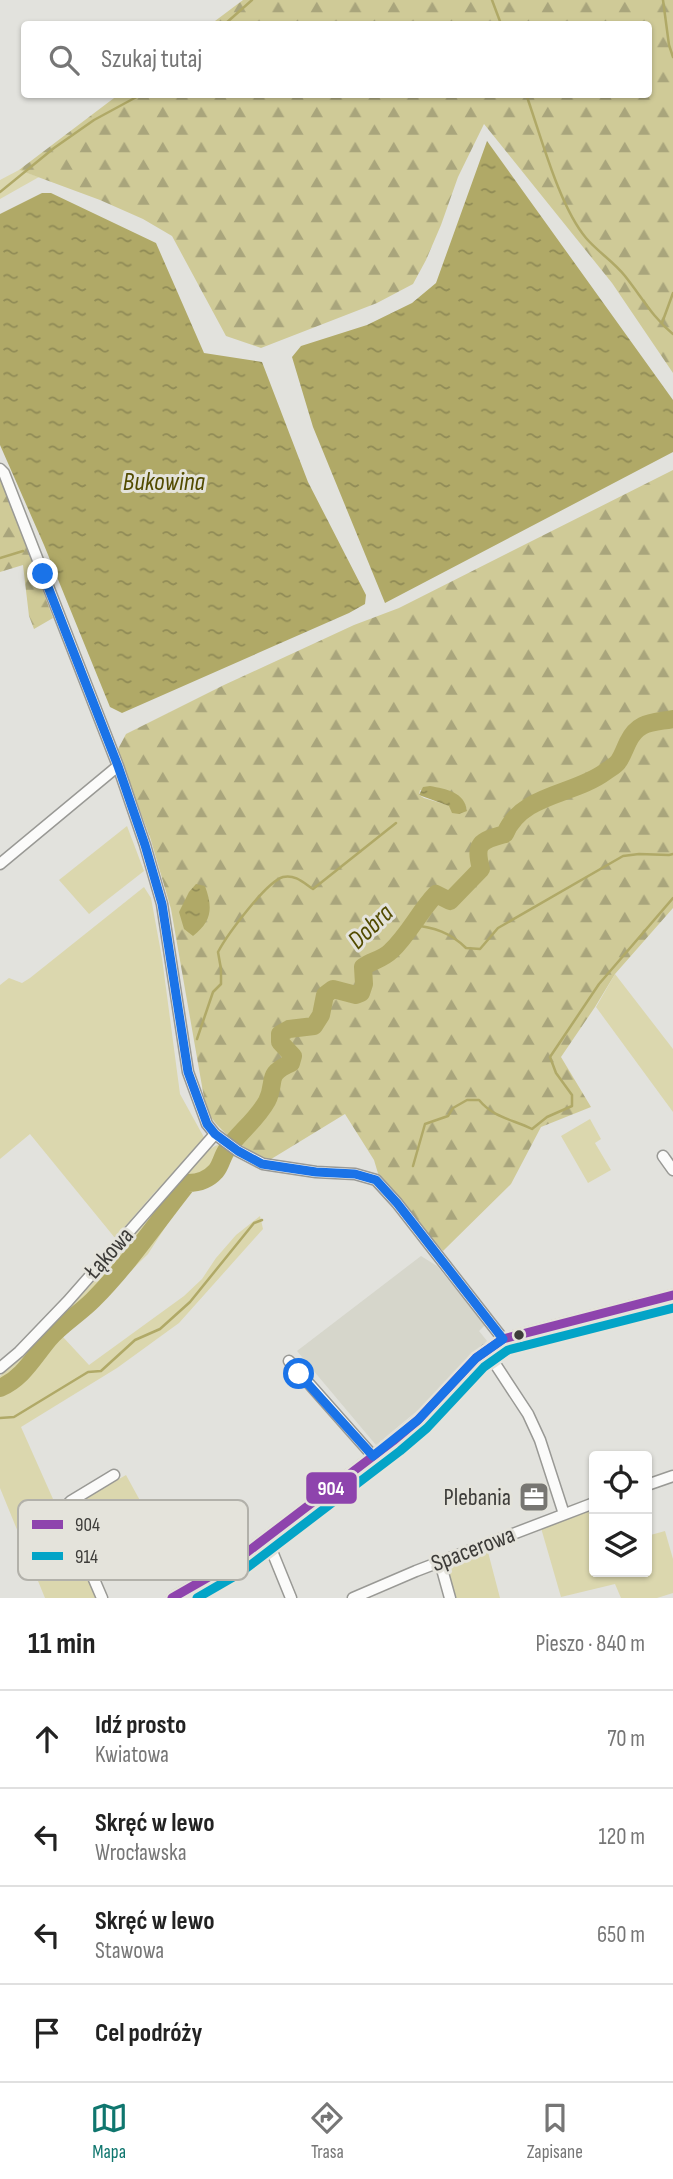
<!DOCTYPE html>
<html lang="pl">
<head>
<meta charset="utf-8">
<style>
	body { margin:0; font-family:"Sofia Sans Condensed",sans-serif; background:#f2f2f2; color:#222 }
	.controls { position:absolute; right:21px; bottom:21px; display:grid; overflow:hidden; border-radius:7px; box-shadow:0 2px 5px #0004 }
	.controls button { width:63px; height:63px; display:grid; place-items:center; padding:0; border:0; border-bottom:2px solid #e0e0e0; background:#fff; color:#222; font:35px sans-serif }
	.stop { position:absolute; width:21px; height:21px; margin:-16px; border:5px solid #1a73e8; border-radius:50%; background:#fff }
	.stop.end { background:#1a73e8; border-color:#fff; box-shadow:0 2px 7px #0008 }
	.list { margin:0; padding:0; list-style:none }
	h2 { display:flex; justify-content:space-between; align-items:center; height:91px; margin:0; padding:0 28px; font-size:30px }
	h2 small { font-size:23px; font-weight:400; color:#767676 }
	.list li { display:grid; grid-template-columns:46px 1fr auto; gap:21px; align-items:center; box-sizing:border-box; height:98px; padding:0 28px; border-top:2px solid #e0e0e0 }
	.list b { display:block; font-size:26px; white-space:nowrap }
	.list p { margin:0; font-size:23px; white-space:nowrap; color:#767676 }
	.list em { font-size:23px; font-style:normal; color:#767676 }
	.icon { flex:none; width:38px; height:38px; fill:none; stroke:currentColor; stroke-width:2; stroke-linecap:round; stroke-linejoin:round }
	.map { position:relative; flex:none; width:673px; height:1598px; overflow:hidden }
	.search { position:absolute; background:#fff; box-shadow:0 2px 5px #0004; left:21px; right:21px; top:21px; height:77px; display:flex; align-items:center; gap:18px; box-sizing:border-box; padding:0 24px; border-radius:7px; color:#767676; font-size:26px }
	.sheet { height:483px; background:#fff }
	nav { display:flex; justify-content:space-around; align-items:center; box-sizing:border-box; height:98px; border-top:2px solid #e0e0e0; background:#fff; font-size:19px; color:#767676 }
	nav a { display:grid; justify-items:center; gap:4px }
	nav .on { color:#0f766e }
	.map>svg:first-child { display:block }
</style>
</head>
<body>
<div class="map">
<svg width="673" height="1598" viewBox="0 0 673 1598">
	<defs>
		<pattern id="forest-firs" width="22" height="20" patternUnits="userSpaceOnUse" patternTransform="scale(1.75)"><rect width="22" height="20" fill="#cfca97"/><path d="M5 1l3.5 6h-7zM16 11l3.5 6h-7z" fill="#a9a57c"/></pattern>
		<pattern id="water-ripples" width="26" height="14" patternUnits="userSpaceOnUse" patternTransform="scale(1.75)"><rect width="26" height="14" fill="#b0a967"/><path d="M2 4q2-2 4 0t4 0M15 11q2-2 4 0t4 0" fill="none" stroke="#908b56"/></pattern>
	</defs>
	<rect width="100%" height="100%" fill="#e2e2dd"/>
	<path fill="#d6d6cb" d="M421 1256 437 1266 485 1325 479 1331 487 1341 430 1400 376 1445 297 1351Z"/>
	<path fill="#dbd7ae" d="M19 170 39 177 0 199V180Z
		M127 826 144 871 89 914 59 880Z
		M144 887 151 898 162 958 180 1094 206 1141 154 1193 115 1238 30 1134 0 1159V985L9 978 22 983 30 978Z
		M615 974 673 1049V1112L596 1007Z
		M590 1119 601 1139 595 1143 611 1170 588 1183 561 1136Z
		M221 1144 226 1147 234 1156 222 1175 203 1187 188 1192 148 1254 63 1337 89 1365 184 1296 202 1279 216 1258 236 1235 260 1216 263 1229 179 1323 117 1368 21 1427 97 1598H45L0 1488V1376C44 1337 84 1293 123 1249 143 1226 194 1149 221 1144Z
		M126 1475 154 1526 92 1557 85 1544 73 1511 76 1504Z
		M594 1508V1572H647V1536L665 1531 673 1559V1593L657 1598H621L615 1584 561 1597 541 1528Z
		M488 1552 500 1598H454L448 1569 452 1564Z"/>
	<path fill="url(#forest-firs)" fill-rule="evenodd" d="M243 0H673V373L612 283 484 124 458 177 441 225 426 260 413 284 377 303 261 348 226 336 172 236 143 219 100 200 19 170 118 95 648 94V24H211Z
		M673 470V908L615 974 595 1007 561 1057 591 1107 541 1127 511 1184 443 1251 380 1180 374 1160 345 1114 268 1161C243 1146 221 1136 206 1109L171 909 150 837 117 751 126 734 224 685 354 625 399 608ZM420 790C437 793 464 790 467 811L424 798 419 795Z
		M0 477 53 618 34 629 29 616 23 565 0 572Z"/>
	<path fill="url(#water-ripples)" d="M487 141 673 400V452L385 603 313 427 292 357 301 346 367 325 412 303 436 283Z
		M42 193H51L156 243 204 353 262 362 308 482 366 595 365 604 349 613 122 713 110 707 44 545 0 445V214Z
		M430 786C446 789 465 792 467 811L459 814 452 813 449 806 419 795 423 787Z
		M196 884 205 886C213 908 212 921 193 936L184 929 179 912 189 892Z"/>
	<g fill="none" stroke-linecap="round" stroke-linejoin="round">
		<path stroke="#b0a967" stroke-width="2.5" d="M492 0 501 24
			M663 0 669 45 673 57
			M225 24 252 0
			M526 94C541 136 559 206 586 238 598 252 614 262 625 276 641 296 653 318 673 334
			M0 192 54 148 94 120 142 94
			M662 323 673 293
			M0 558 23 551
			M412 925C434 927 451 933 466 948L480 949 498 928 623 856 639 854 669 855 673 854
			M197 1039 213 992 221 984V969L218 952C227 935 266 882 283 877 295 874 304 883 313 889L396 823
			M413 1166 425 1124 448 1116 453 1108 467 1100H479C494 1118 512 1119 532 1129L547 1117 572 1106V1095L556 1073 550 1057 599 984 673 898
			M0 1418 14 1417 88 1372 101 1371 135 1340 160 1329 190 1302 254 1223 262 1220"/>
		<path stroke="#b0a967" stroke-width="18" d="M0 1388C23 1378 33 1358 49 1339 61 1325 79 1314 93 1300 128 1265 157 1222 188 1183 199 1183 208 1180 216 1171 221 1165 222 1157 226 1151 238 1133 256 1121 267 1101 277 1081 264 1075 291 1063L293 1056 280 1042V1034L289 1029 314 1026 321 1015 325 995 333 989 356 995 361 993 364 984 363 967C372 961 383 959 391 951 409 934 419 912 436 894L450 901 481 869C474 842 481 841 505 834 521 794 574 795 605 772 609 769 615 766 618 762 622 757 625 748 628 742 638 721 652 723 673 719"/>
		<g stroke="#999995" stroke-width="13">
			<path id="street" d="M0 469 4 473 118 766 145 845 162 904 188 1072 207 1124 215 1134 238 1151 263 1164 316 1172 355 1174 376 1180 397 1203 503 1339
				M0 864 118 766
				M663 1156 673 1170
				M486 1350 528 1414 540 1440 564 1514
				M289 1361 373 1456
				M0 1368 19 1352 68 1301 215 1134
				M647 1485 673 1476
				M267 1539 291 1598
				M440 1562 450 1598
				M102 1598 66 1514V1506L71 1501 114 1475
				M172 1598 233 1563 393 1441 418 1420 476 1358 503 1339 673 1295
				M353 1598 416 1571 594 1503"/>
		</g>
		<use href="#street" stroke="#fbfbfa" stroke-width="10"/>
		<g stroke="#e4e3db" stroke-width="14">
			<path id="bus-1" d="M172 1598 233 1563 393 1441 418 1420 476 1358 503 1339 673 1295"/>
		</g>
		<g stroke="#e4e3db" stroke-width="14">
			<path id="bus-2" d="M197 1598 240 1573 400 1451 427 1428 484 1367 508 1350 673 1308"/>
		</g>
		<use href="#bus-1" stroke="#8e44ad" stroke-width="9"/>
		<use href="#bus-2" stroke="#03a4c7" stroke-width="9"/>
	</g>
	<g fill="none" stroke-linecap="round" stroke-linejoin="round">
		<path stroke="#1a73e8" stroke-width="9" d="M43 574 118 766 145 845 162 904 188 1072 207 1124 215 1134 238 1151 262 1164 316 1172 355 1174 376 1180 397 1203 503 1339 476 1358 418 1420 373 1456 299 1374"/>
	</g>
	<defs>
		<g id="office-square" transform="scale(1.575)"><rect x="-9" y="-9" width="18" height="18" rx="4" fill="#777672" stroke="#e4e3db"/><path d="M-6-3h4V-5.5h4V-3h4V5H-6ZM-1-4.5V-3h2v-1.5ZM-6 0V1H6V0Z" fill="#fff"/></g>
	</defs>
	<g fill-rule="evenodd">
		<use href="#office-square" x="534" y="1497"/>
	</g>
	<circle fill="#3d3c39" stroke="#e4e3db" stroke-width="2.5" cx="519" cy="1335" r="6"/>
	<g text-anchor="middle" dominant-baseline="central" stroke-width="6" stroke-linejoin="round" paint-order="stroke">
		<g font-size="24" fill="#3d3c39" stroke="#e4e3db">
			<text transform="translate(109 1253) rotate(-48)">Łąkowa</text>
			<text transform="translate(473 1549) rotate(-21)">Spacerowa</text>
		</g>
		<g font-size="24" fill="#3d3c39" stroke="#e4e3db" text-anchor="end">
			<text x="511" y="1497">Plebania</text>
		</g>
		<g font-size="26" font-style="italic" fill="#524b00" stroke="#e4e3db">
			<text x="164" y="482">Bukowina</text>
			<text transform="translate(371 927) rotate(-44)">Dobra</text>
		</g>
	</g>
	<rect x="18" y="1500" width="230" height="80" rx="10" fill="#e4e3db" stroke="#b2b1aa" stroke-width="2"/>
	<rect x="32" y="1520" width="31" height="9" fill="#8e44ad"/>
	<rect x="32" y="1552" width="31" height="8" fill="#03a4c7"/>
	<g font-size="19" fill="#3d3c39">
		<text x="75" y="1531">904</text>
		<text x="75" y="1563">914</text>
	</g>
	<rect stroke="#e4e3db" stroke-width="2.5" x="305" y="1471" width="53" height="34" rx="7" fill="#8e44ad"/>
	<g font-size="19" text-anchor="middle" font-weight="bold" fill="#fff">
		<text x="331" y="1495">904</text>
	</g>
</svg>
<div class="controls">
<button><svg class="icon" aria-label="locate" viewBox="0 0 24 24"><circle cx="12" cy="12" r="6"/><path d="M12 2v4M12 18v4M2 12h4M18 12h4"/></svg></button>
<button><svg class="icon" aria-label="layers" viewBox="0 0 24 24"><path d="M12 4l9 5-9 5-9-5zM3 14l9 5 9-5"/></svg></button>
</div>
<div class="stop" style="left:299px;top:1374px"></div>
<div class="stop end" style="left:43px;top:574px"></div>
<div class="search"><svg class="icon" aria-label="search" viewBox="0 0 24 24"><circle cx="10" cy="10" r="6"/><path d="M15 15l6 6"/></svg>Szukaj tutaj</div>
</div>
<section class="sheet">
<h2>11 min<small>Pieszo · 840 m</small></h2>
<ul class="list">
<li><svg class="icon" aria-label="ahead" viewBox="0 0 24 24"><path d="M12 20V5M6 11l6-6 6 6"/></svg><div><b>Idź prosto</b><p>Kwiatowa</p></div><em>70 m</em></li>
<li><svg class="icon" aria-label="left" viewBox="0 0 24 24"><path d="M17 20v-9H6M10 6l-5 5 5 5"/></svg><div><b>Skręć w lewo</b><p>Wrocławska</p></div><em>120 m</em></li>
<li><svg class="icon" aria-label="left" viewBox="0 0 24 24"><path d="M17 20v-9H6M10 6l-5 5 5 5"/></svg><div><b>Skręć w lewo</b><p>Stawowa</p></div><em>650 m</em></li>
<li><svg class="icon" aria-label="arrive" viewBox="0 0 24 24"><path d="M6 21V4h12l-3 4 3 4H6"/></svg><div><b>Cel podróży</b></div></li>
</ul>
</section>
<nav>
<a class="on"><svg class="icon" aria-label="map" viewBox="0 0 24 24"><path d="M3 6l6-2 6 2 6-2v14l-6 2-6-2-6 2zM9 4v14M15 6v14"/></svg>Mapa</a>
<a><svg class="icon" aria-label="directions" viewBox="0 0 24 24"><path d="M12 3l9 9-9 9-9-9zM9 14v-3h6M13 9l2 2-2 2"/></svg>Trasa</a>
<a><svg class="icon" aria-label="saved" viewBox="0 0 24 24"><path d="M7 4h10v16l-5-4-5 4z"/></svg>Zapisane</a>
</nav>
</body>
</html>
